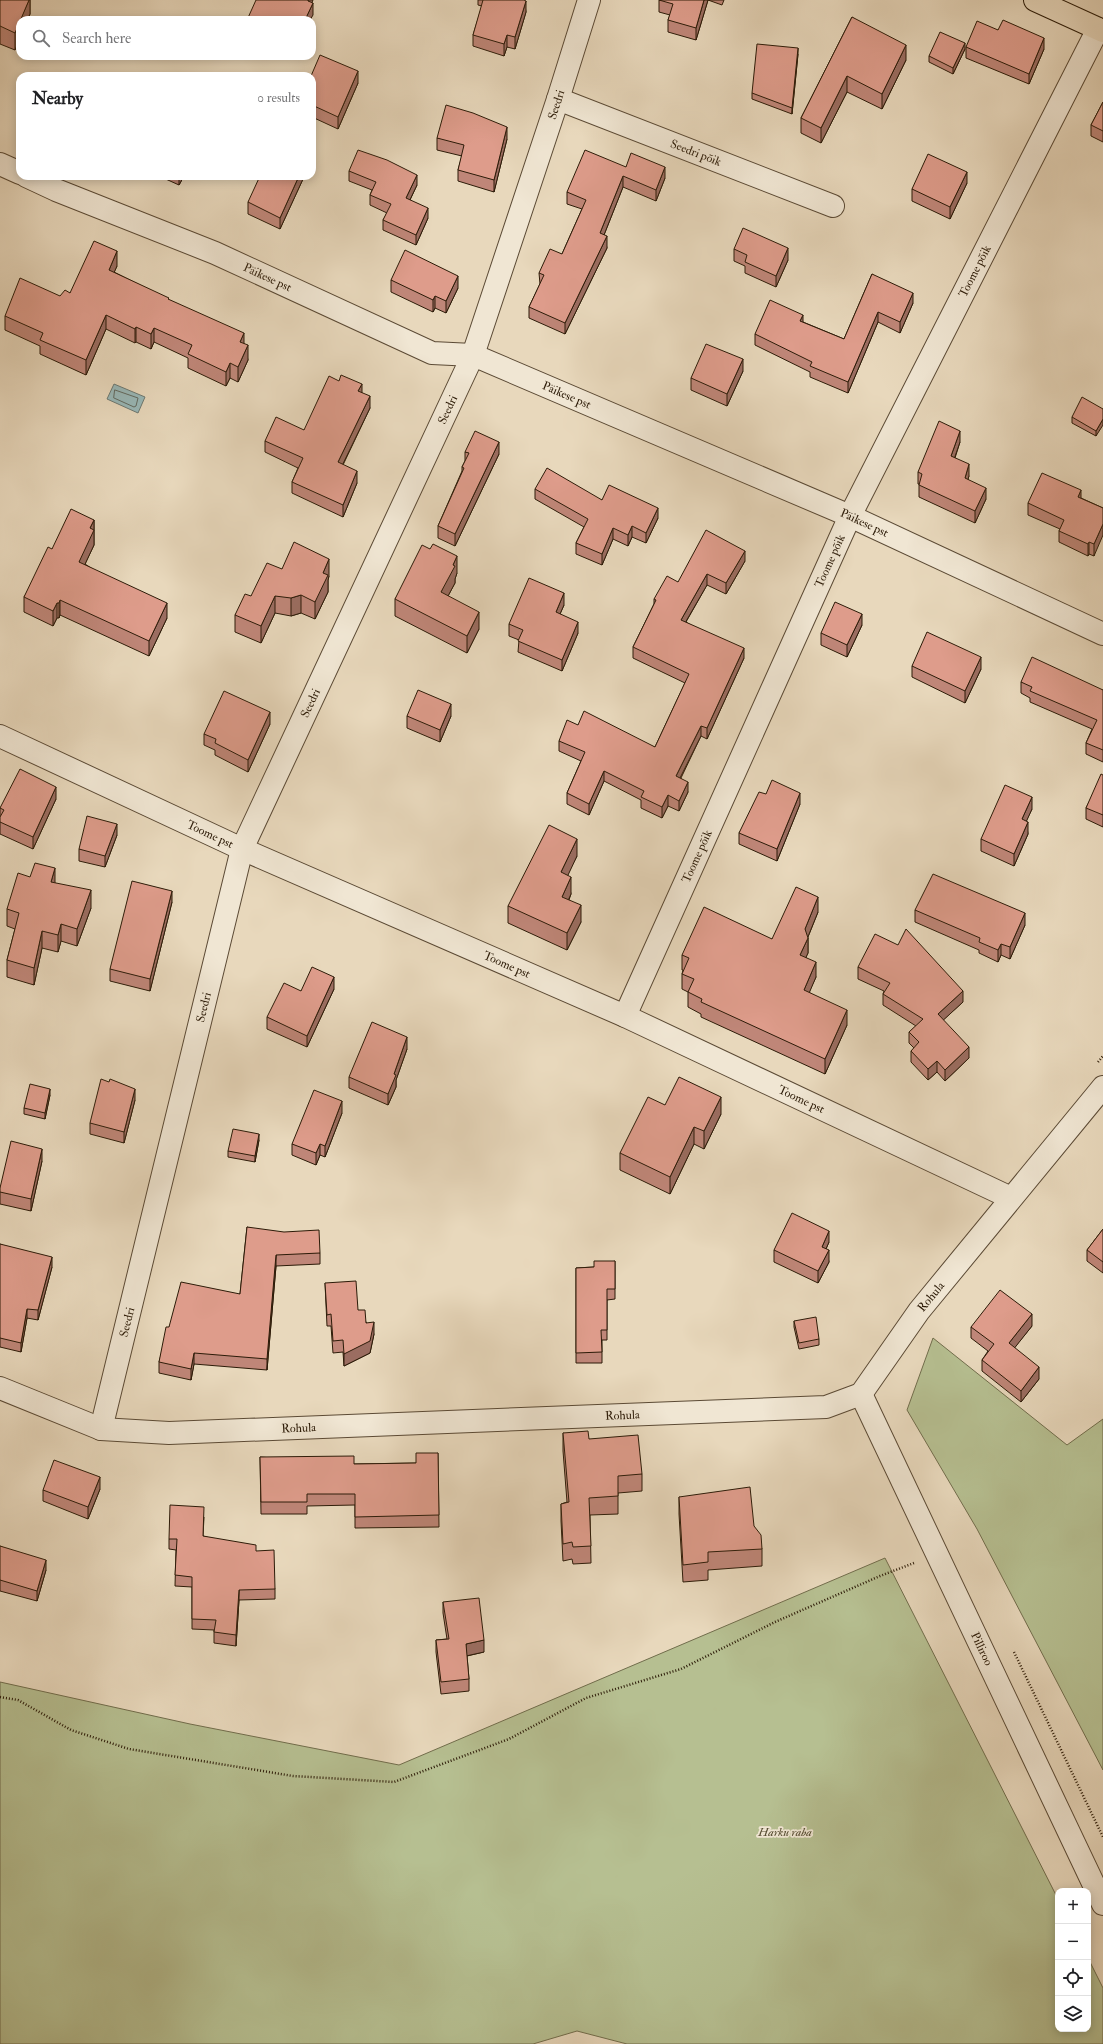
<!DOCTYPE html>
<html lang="en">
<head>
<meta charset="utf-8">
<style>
	body { margin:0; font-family:"IM FELL Double Pica",serif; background:#f6f6f6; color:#202124 }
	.controls { position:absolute; right:12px; bottom:12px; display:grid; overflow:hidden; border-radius:8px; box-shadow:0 2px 10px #0003 }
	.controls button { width:36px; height:36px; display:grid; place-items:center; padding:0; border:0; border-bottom:1px solid #e0e0e0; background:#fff; color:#202124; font:20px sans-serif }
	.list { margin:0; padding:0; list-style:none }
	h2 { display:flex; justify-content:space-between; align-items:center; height:52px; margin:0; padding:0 16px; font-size:17px }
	h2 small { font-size:13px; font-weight:400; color:#757577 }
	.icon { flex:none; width:22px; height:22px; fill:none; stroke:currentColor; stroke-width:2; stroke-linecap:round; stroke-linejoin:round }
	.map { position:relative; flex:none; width:1103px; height:2044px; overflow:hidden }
	.search { position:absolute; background:#fff; box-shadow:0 2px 10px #0003; left:16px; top:16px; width:300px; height:44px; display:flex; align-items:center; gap:10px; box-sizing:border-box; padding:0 14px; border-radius:12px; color:#757577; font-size:15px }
	.panel { position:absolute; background:#fff; box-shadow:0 2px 10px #0003; left:16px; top:72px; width:300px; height:108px; border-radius:12px }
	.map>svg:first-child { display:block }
</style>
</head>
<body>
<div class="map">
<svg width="1103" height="2044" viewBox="0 0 1103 2044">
	<rect width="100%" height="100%" fill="#e8d8bc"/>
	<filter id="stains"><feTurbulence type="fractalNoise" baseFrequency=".005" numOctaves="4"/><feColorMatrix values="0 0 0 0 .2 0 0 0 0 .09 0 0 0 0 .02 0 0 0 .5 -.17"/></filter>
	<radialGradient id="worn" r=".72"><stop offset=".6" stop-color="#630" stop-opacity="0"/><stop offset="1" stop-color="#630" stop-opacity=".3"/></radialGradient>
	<path fill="#b6bf91" stroke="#716d4c" d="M933 1338 1067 1445 1103 1419V1770L977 1529 907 1410Z
		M885 1558 1058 1899V2029H1088V1958L1103 1988V2044H627L577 2031 533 2044H0V1682L190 1724 399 1765Z"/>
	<path fill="#99b8b8" stroke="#6d7972" d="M114 384 145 397 138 413 107 399Z"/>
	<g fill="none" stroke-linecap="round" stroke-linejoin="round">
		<path stroke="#626a60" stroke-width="1" d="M115 390 138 398 136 406 134 407 114 398Z"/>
		<g stroke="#5b4a35" stroke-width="24">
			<g id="minor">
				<path id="s1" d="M558 99 833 206"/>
				<path d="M0 164 20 173"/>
				<path id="s2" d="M26 176 56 190 215 253 432 353 473 355 850 516 1103 634"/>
				<path id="s3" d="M0 736 242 849 625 1016 1011 1198"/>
				<path id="s4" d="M625 1016 850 516 1098 29"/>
				<path id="s5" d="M0 1388 101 1429 169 1433 826 1407 861 1394 919 1311 1103 1087"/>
				<path id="s6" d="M861 1394 1103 1904"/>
				<path id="s7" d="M101 1429 242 849 473 355 558 99 589 0"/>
			</g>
		</g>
		<g stroke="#2c1b08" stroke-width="24">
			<path id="major" d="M1035 0 1103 31"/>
		</g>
		<path stroke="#2c1b08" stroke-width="2.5" stroke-dasharray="1 2" stroke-linecap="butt" d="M1098 1062 1103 1056
			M1014 1652 1103 1837
			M0 1697 18 1700 71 1730 129 1749 293 1776 394 1782 509 1739 586 1698 681 1669 775 1622 880 1576 914 1563"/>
		<use href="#minor" stroke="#f0e6d3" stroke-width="22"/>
		<use href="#major" stroke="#e8d8bc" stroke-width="22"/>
	</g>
	<path fill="#bf8678" stroke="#2c1b08" d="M0 0H30V14L15 50 0 44Z
		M478 0H524L526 12 515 49 507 47 504 56 473 46V35L482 6 478 5Z
		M659 0H724L722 5 708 0 696 40 668 32V20L670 15 659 12Z
		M852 17 906 60 882 109 847 92 821 143 801 133V118Z
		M998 30 1044 49 1029 84 966 58V47Z
		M965 49 953 74 929 62V56Z
		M798 54 792 114 752 99V93Z
		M312 76 358 83 338 129 312 117Z
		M1103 102V142L1091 136V125Z
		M437 138 507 139 494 192 458 181V170L462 156 437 150Z
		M626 167 665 178 656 201 623 187 604 235 607 248 565 334 529 318V307L540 284 539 273 562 254 582 209 567 204V192Z
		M349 171 417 185 410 200 428 218 416 245 383 230V220L387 213 370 205V195L372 190 349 181Z
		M159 176H184L179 185Z
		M303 176V179L280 229 248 214V202Z
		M967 183 950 219 912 201V189Z
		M734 249 788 260 776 287 745 273V266L734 261Z
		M117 266 114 272 169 300 244 343 248 360 238 382 230 378 226 386 188 368V358L154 342 151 349 136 342 135 343 106 329 86 375 40 354V346L5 330V316L70 293Z
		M872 274 913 303 900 333 878 322 848 393 810 377V372L755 345V334L803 322 844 339Z
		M391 280 458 288 446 313 435 308 433 312 391 292Z
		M743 371 727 406 691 390V378Z
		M362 393 370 408 343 465 357 483 343 517 292 493V482L298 468 265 452V441L304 430Z
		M1103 409 1096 436 1072 423V417Z
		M960 442 955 458 969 476 968 479 986 499 975 523 919 497V484H918V472Z
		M465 452 499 454 455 546 438 538V526L462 471V467L465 461Z
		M535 489 602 500 658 518 646 543 632 537 628 546 613 539 602 565 576 554V543L584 527 535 499Z
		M1081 498 1103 508 1094 556 1089 554 1088 556 1059 542V531L1060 529 1028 515V503Z
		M94 520V545L85 564 167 618 149 656 60 615 59 618H57L53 626 24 612V597L52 549Z
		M430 549 457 573 455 579V583L448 596 479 629 467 653 395 616V599Z
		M745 561 726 594 707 585 686 622 744 658 707 739 701 736 681 778 688 792 679 811 668 806 662 818 641 808V800L604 781 589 815 567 804V793L581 761 559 751V741L578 725 655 747 685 683 633 658V647L654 604V599L678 582Z
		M282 569 329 576 328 580V592L315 619 301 613 291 616 275 613 261 643 235 632V615L251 596Z
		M564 605 560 614 578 633 562 671 518 652 519 640 509 636V624Z
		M862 625 847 657 821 645V633Z
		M912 666 981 669 965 703 912 677Z
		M1021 682 1103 690V762L1086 754V743L1092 729 1030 702V698L1021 693Z
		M407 716H451L440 742 407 728Z
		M270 724 248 772 215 755V750L204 745V734Z
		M1103 775V827L1086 819V808Z
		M766 794 800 804 777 861 739 844V833Z
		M56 799 33 849 0 834V808Z
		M1032 809 1026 821 1028 834 1014 866 981 851V839Z
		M117 835 105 867 79 861V849Z
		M577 856 567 875 571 894 569 900 581 922 567 950 508 923V906Z
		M30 877 55 883 91 908 77 946 61 941 58 952 42 948 34 985 7 977V960L15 929 7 926V909Z
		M172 902 150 991 110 981V969Z
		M915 910 1025 925 1010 959 1001 955 998 962 979 953V950L915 922Z
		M818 912 808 937V953L806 957 816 977 809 992 847 1025 825 1074 701 1017V1014L688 1007V992L682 989V974L683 970H682V955L772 939Z
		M858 967 963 1002 943 1020 969 1058 945 1081 937 1072 928 1080 911 1062V1051L914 1048 909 1043V1032L916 1026 883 1005V994L884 991 858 979Z
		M334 989 307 1047 267 1029V1017L301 991Z
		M407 1049 396 1080V1087L388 1105 349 1088V1077Z
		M50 1095 45 1119 24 1114V1108Z
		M135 1100 124 1143 90 1134V1123Z
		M665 1105 721 1114 704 1149 694 1144 670 1194 620 1170V1153Z
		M342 1113 325 1157 320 1155 316 1165 292 1155V1144Z
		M259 1140 255 1162 228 1157V1151Z
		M42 1161 31 1211 0 1204V1188Z
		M247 1227 320 1253V1264L276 1266 267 1370 194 1364 191 1380 159 1373V1362L169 1327 240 1294Z
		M1103 1229V1273L1087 1261V1250Z
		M829 1242 826 1249 829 1262 818 1283 774 1262V1250Z
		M0 1244 52 1267 38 1320 27 1318 21 1352 0 1347Z
		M615 1261V1299L607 1300V1340H602V1363H576V1268L594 1267Z
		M325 1283 358 1310 374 1334 370 1353 344 1366 343 1352 333 1353 331 1326H327Z
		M794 1321 819 1339V1345L799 1349 794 1327Z
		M1032 1326 1014 1348 1039 1379 1021 1402 982 1371V1360L988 1351 971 1338V1327Z
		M563 1433 589 1439 642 1474V1491L618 1493V1514L590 1515 591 1563 573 1564 572 1559 563 1561 561 1521V1504L567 1502 563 1451Z
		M438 1453 439 1527 355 1528V1505L307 1506V1514H261L260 1457 354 1464 416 1463Z
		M100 1489 88 1519 43 1501V1490Z
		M679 1497 754 1526 762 1549V1566L708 1570V1580L683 1582 679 1514Z
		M204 1517 203 1536 256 1551 275 1589V1599L239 1600 236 1646 214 1643V1630L192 1629V1587L175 1586 176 1550 169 1549V1539Z
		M0 1546 46 1570 37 1601 0 1591Z
		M443 1602 484 1652 467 1656 469 1679V1691L441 1694 436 1652V1640L447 1639 443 1613Z"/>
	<path fill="#9b6d61" stroke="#2c1b08" d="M29 0H30V14L27 20H20Z
		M308 0H313L308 12Z
		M704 0H708L696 40V28Z
		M526 1V12L515 49V37Z
		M313 3V15L310 20H305Z
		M20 21V38L15 50V33Z
		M507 35V47L504 56V44Z
		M1044 38V49L1029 84V74Z
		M965 43V49L953 74V68Z
		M906 45V60L882 109V94Z
		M798 48V54L792 114V108Z
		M358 71V83L338 129V117Z
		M847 76V92L821 143V128Z
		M507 127V139L494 192V180Z
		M665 167V178L656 201V190Z
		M967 172V183L950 219V207Z
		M417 175V185L406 208V198Z
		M179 176H184L179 185Z
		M299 176H303V179L280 229V218Z
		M623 176V187L600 245V233Z
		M428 208V218L416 245V235Z
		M607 236V248L565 334V323Z
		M788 248V260L776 287V276Z
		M117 251V266L109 284V270Z
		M458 276V288L446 313V301Z
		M913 293V303L900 333V322Z
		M435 296V308L433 312V300Z
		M878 312V322L848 393V382Z
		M106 315V329L86 375V360Z
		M803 315V325L800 321Z
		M136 327V342L135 343V329Z
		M154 328V342L151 349V334Z
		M244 333V348L240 342Z
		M248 345V360L238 382V367Z
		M743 359V371L727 406V394Z
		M230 363V378L226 386V372Z
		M362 384V396L358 391Z
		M370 396V408L338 474V462Z
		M1103 419V425L1096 436V431Z
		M960 431V442L951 468V456Z
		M499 442V454L455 546V534Z
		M969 464V476L965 489V478Z
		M357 471V483L343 517V505Z
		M986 488V499L975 523V511Z
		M1081 490V502L1078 497Z
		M658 508V518L646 543V533Z
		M94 520V545L79 577V562L90 528Z
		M1103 524V535L1094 556V544Z
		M632 526V537L628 546V535Z
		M613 528V539L602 565V554Z
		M1089 542V554L1088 556V544Z
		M745 551V561L726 594V583Z
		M457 556V573L455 579V583L441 609V592Z
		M329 559V576L328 580V592L315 619V602L323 573Z
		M707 574V585L681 630V620Z
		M564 593V605L556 623V612Z
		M301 595V613L291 616V598Z
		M275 596V613L261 643V626Z
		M60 600V615L59 618V603Z
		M57 603V618L53 626V611Z
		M167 603V618L149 656V641Z
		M479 612V629L467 653V636Z
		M862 614V625L847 657V645Z
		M578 622V633L562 671V660Z
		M744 648V658L707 739V728Z
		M981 657V669L965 703V691Z
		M451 704V716L440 742V730Z
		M270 712V724L248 772V760Z
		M701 726V736L676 786V776Z
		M604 771V781L589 815V804Z
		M688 782V792L679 811V801Z
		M56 787V799L33 849V837Z
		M800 793V804L777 861V849Z
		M668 795V806L662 818V807Z
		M1032 797V809L1022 831V819Z
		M1028 822V834L1014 866V854Z
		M117 824V835L105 867V856Z
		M577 839V856L561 890V872Z
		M55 868V886L51 882Z
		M571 877V894L562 914V897Z
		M91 890V908L77 946V929Z
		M172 891V902L150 991V979Z
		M818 897V912L805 944V929Z
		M581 905V922L567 950V933Z
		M1025 913V925L1010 959V947Z
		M61 924V941L58 952V935Z
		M42 931V948L34 985V968Z
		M808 938V953L800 970V955Z
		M1001 944V955L998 962V950Z
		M816 962V977L804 1005V990Z
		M334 977V989L307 1047V1036Z
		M963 991V1002L938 1025V1014Z
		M847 1010V1025L825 1074V1059Z
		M407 1037V1049L396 1080V1087L388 1105V1094L394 1074Z
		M969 1047V1058L945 1081V1070Z
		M937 1061V1072L928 1080V1069Z
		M50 1089V1095L45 1119V1113Z
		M135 1089V1100L124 1143V1132Z
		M721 1097V1114L704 1149V1131Z
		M342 1101V1113L325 1157V1146Z
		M694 1127V1144L670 1194V1177Z
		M259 1134V1140L255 1162V1156Z
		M320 1144V1155L316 1165V1153Z
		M42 1149V1161L31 1211V1199Z
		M829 1231V1242L822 1258V1247Z
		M829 1250V1262L818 1283V1271Z
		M276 1255V1266L267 1370V1359Z
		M52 1257V1267L38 1320V1310Z
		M27 1309V1318L21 1352V1343Z
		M1032 1314V1326L1009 1355V1343Z
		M374 1322V1334L370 1353 344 1366V1354Z
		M194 1353V1364L191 1380V1369Z
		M1039 1367V1379L1021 1402V1391Z
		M100 1477V1489L88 1519V1507Z
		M46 1560V1570L37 1601V1591Z
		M239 1590V1600L236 1646V1635Z
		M484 1640V1652L466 1656V1644Z"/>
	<path fill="#de9c8b" stroke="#2c1b08" d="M0 0H29L15 33 0 26Z
		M256 0H308V1L313 3 305 20H247Z
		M483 0H524L526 1 515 37 507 35 504 44 473 35Z
		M659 0H704L696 28 668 20 673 4Z
		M852 17 906 45 882 94 847 76 821 128 801 118Z
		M1003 20 1044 38 1029 74 966 47 977 21 998 30Z
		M940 32 965 43 953 68 929 56Z
		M757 44 798 48 792 108 752 93Z
		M320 55 358 71 338 117 312 105V76H311Z
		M1103 102V131L1091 125Z
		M446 105 473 113 507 127 494 180 458 170 464 145 437 138Z
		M358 150 387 160 417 175 406 198 428 208 416 235 383 220 391 204 370 195 376 182 349 171Z
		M585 150 626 167 631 153 665 167 656 190 623 176 600 233 607 236 565 323 529 307 544 275 539 273 550 249 562 254 586 200 567 192Z
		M928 154 967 172 950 207 912 189Z
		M260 176H299L280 218 248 202Z
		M743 228 788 248 776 276 745 262 747 255 734 249Z
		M94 241 117 251 109 270 169 298 168 299 244 333 240 342 248 345 238 367 230 363 226 372 188 354 192 345 154 328 151 334 136 327 135 329 106 315 86 360 40 340 43 333 5 316 20 278 60 296 65 290 70 293Z
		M405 250 458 276 446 301 435 296 433 300 391 280Z
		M872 274 913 293 900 322 878 312 848 382 810 366 812 362 755 334 770 300 803 315 800 321 844 339Z
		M706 344 743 359 727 394 691 378Z
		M341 375 362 384 358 391 370 396 338 462 357 471 343 505 292 482 303 458 265 441 276 417 304 430 329 376 339 381Z
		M1082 397 1103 409V419L1096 431 1072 417Z
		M939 421 960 431 951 456 969 464 965 478 986 488 975 511 919 485 922 474 918 472Z
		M475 431 499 442 455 534 438 526 464 468 462 467 469 453 465 452Z
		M547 468 602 500 609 485 658 508 646 533 632 526 628 535 613 528 602 554 576 543 588 519 535 489Z
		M1042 473 1081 490 1078 497 1103 508V524L1094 544 1089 542 1088 544 1059 531 1064 520 1028 503Z
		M71 509 94 520 90 528 94 530 79 562 167 603 149 641 60 600 59 603H57L53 611 24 597 48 547 52 549Z
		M706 530 745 551 726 583 707 574 681 620 744 648 707 728 701 726 676 776 688 782 679 801 668 795 662 807 641 797 644 791 604 771 589 804 567 793 585 752 559 741 567 720 578 725 584 711 655 747 689 674 633 647 656 600 654 599 667 576 678 582Z
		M294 542 329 559 323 573 328 575 315 602 301 595 291 598 275 596 261 626 235 615 245 594 251 596 267 563 282 569Z
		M433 544 457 556 453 565 455 566 441 592 479 612 467 636 395 599 422 545 430 549Z
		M529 578 564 593 556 612 578 622 562 660 518 641 523 630 509 624Z
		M835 602 862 614 847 645 821 633Z
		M927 632 981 657 965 691 912 666Z
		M1032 657 1103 690V750L1086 743 1097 720 1030 691 1032 687 1021 682Z
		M418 690 451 704 440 730 407 716Z
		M224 691 270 712 248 760 215 743 216 739 204 734Z
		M20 769 56 787 33 837 0 822V817L4 810 0 808Z
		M1101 774 1103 775V815L1086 808Z
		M772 780 800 793 777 849 739 833 759 792 766 794Z
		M1005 785 1032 797 1022 819 1028 822 1014 854 981 839Z
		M87 816 117 824 105 856 79 849Z
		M549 825 577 839 561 872 571 877 562 897 581 905 567 933 508 906Z
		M35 863 55 868 51 882 91 890 77 929 61 924 58 935 42 931 34 968 7 960 19 913 7 909 18 873 30 877Z
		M933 874 1025 913 1010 947 1001 944 998 950 979 942 980 938 915 910Z
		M132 881 172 891 150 979 110 969Z
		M796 887 818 897 805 929 808 938 800 955 816 962 804 990 847 1010 825 1059 701 1002 702 999 688 992 694 979 682 974 689 958 682 955 704 907 772 939Z
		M906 929 963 991 938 1014 969 1047 945 1070 937 1061 928 1069 911 1051 919 1042 909 1032 923 1019 883 994 890 983 858 967 875 934 898 945Z
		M312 967 334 977 307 1036 267 1017 284 983 301 991Z
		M372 1022 407 1037 394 1074 396 1075 388 1094 349 1077Z
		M679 1077 721 1097 704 1131 694 1127 670 1177 620 1153 648 1097 665 1105Z
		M101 1079 109 1082 110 1079 135 1089 124 1132 90 1123Z
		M30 1084 50 1089 45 1113 24 1108Z
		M314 1090 342 1101 325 1146 320 1144 316 1153 292 1144Z
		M233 1129 259 1134 255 1156 228 1151Z
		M11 1141 42 1149 31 1199 0 1192V1188Z
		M792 1213 829 1231 822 1247 829 1250 818 1271 774 1250Z
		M247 1227 284 1232 319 1230 320 1253 276 1255 267 1359 194 1353 191 1369 159 1362 166 1327H169L181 1282 240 1294Z
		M1103 1229V1262L1087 1250Z
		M0 1244 52 1257 38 1310 27 1309 21 1343 0 1338Z
		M594 1261H615V1289H607V1330H601L602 1352 576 1353V1268L594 1267Z
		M356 1281 358 1310H365L366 1323 374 1322 370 1341 344 1354 343 1340 333 1341 331 1314 327 1315 325 1283Z
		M1000 1290 1032 1314 1009 1343 1039 1367 1021 1391 982 1360 994 1344 971 1327Z
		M816 1317 819 1339 799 1343 794 1321Z
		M588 1431 589 1439 638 1435 642 1474 618 1476V1496L589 1498 591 1546 573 1547 572 1542 563 1544 561 1504 569 1502 563 1433Z
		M416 1453H438L439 1515 355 1517V1494H307V1502H261L260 1457 354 1456V1464L416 1463Z
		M54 1460 100 1477 88 1507 43 1490Z
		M750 1487 754 1526 761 1535 762 1549 708 1552V1562L683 1565 679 1497Z
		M170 1505 204 1507 203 1536 256 1545V1551L274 1550 275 1589 239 1590 236 1635 214 1632 216 1620 192 1619V1577L175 1575 177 1539H169Z
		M0 1546 46 1560 37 1591 0 1580Z
		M479 1598 484 1640 466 1644 469 1679 441 1682 436 1640 449 1639 443 1602Z"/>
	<g text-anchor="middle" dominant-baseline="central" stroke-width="3.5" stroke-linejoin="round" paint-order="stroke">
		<g font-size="12" fill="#2c1b08" stroke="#f0e6d3">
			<text stroke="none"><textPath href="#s7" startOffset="1406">Seedri</textPath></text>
			<text stroke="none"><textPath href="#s1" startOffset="148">Seedri põik</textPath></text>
			<text stroke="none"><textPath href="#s4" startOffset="823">Toome põik</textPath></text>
			<text stroke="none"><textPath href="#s2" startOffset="262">Päikese pst</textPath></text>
			<text stroke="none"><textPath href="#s2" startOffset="586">Päikese pst</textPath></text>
			<text stroke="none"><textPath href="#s7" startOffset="1082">Seedri</textPath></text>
			<text stroke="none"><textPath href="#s2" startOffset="910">Päikese pst</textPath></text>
			<text stroke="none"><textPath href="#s4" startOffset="499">Toome põik</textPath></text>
			<text stroke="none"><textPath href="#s7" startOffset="758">Seedri</textPath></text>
			<text stroke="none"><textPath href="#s3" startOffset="232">Toome pst</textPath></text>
			<text stroke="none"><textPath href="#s4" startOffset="175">Toome põik</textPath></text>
			<text stroke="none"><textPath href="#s3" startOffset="556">Toome pst</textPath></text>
			<text stroke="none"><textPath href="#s7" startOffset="434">Seedri</textPath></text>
			<text stroke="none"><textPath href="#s3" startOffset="880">Toome pst</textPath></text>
			<text stroke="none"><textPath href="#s5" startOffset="992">Rohula</textPath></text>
			<text stroke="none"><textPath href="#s7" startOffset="110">Seedri</textPath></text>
			<text stroke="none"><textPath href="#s5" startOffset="631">Rohula</textPath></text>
			<text stroke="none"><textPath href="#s5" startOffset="307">Rohula</textPath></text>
			<text stroke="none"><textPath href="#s6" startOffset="282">Pilliroo</textPath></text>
		</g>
		<g font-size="12" font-style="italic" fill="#554c31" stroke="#f0e6d3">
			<text x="785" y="1832">Harku raba</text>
		</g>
	</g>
	<rect width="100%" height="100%" filter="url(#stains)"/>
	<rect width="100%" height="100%" fill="url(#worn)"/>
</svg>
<div class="controls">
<button>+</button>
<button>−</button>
<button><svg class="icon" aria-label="locate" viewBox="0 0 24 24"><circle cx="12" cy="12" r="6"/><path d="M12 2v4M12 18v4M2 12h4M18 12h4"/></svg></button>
<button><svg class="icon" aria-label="layers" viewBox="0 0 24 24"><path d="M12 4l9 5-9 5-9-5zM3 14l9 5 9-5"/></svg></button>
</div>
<div class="search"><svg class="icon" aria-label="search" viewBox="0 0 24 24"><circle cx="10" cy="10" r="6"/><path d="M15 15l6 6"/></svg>Search here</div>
<section class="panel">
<h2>Nearby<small>0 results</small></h2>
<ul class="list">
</ul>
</section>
</div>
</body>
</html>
